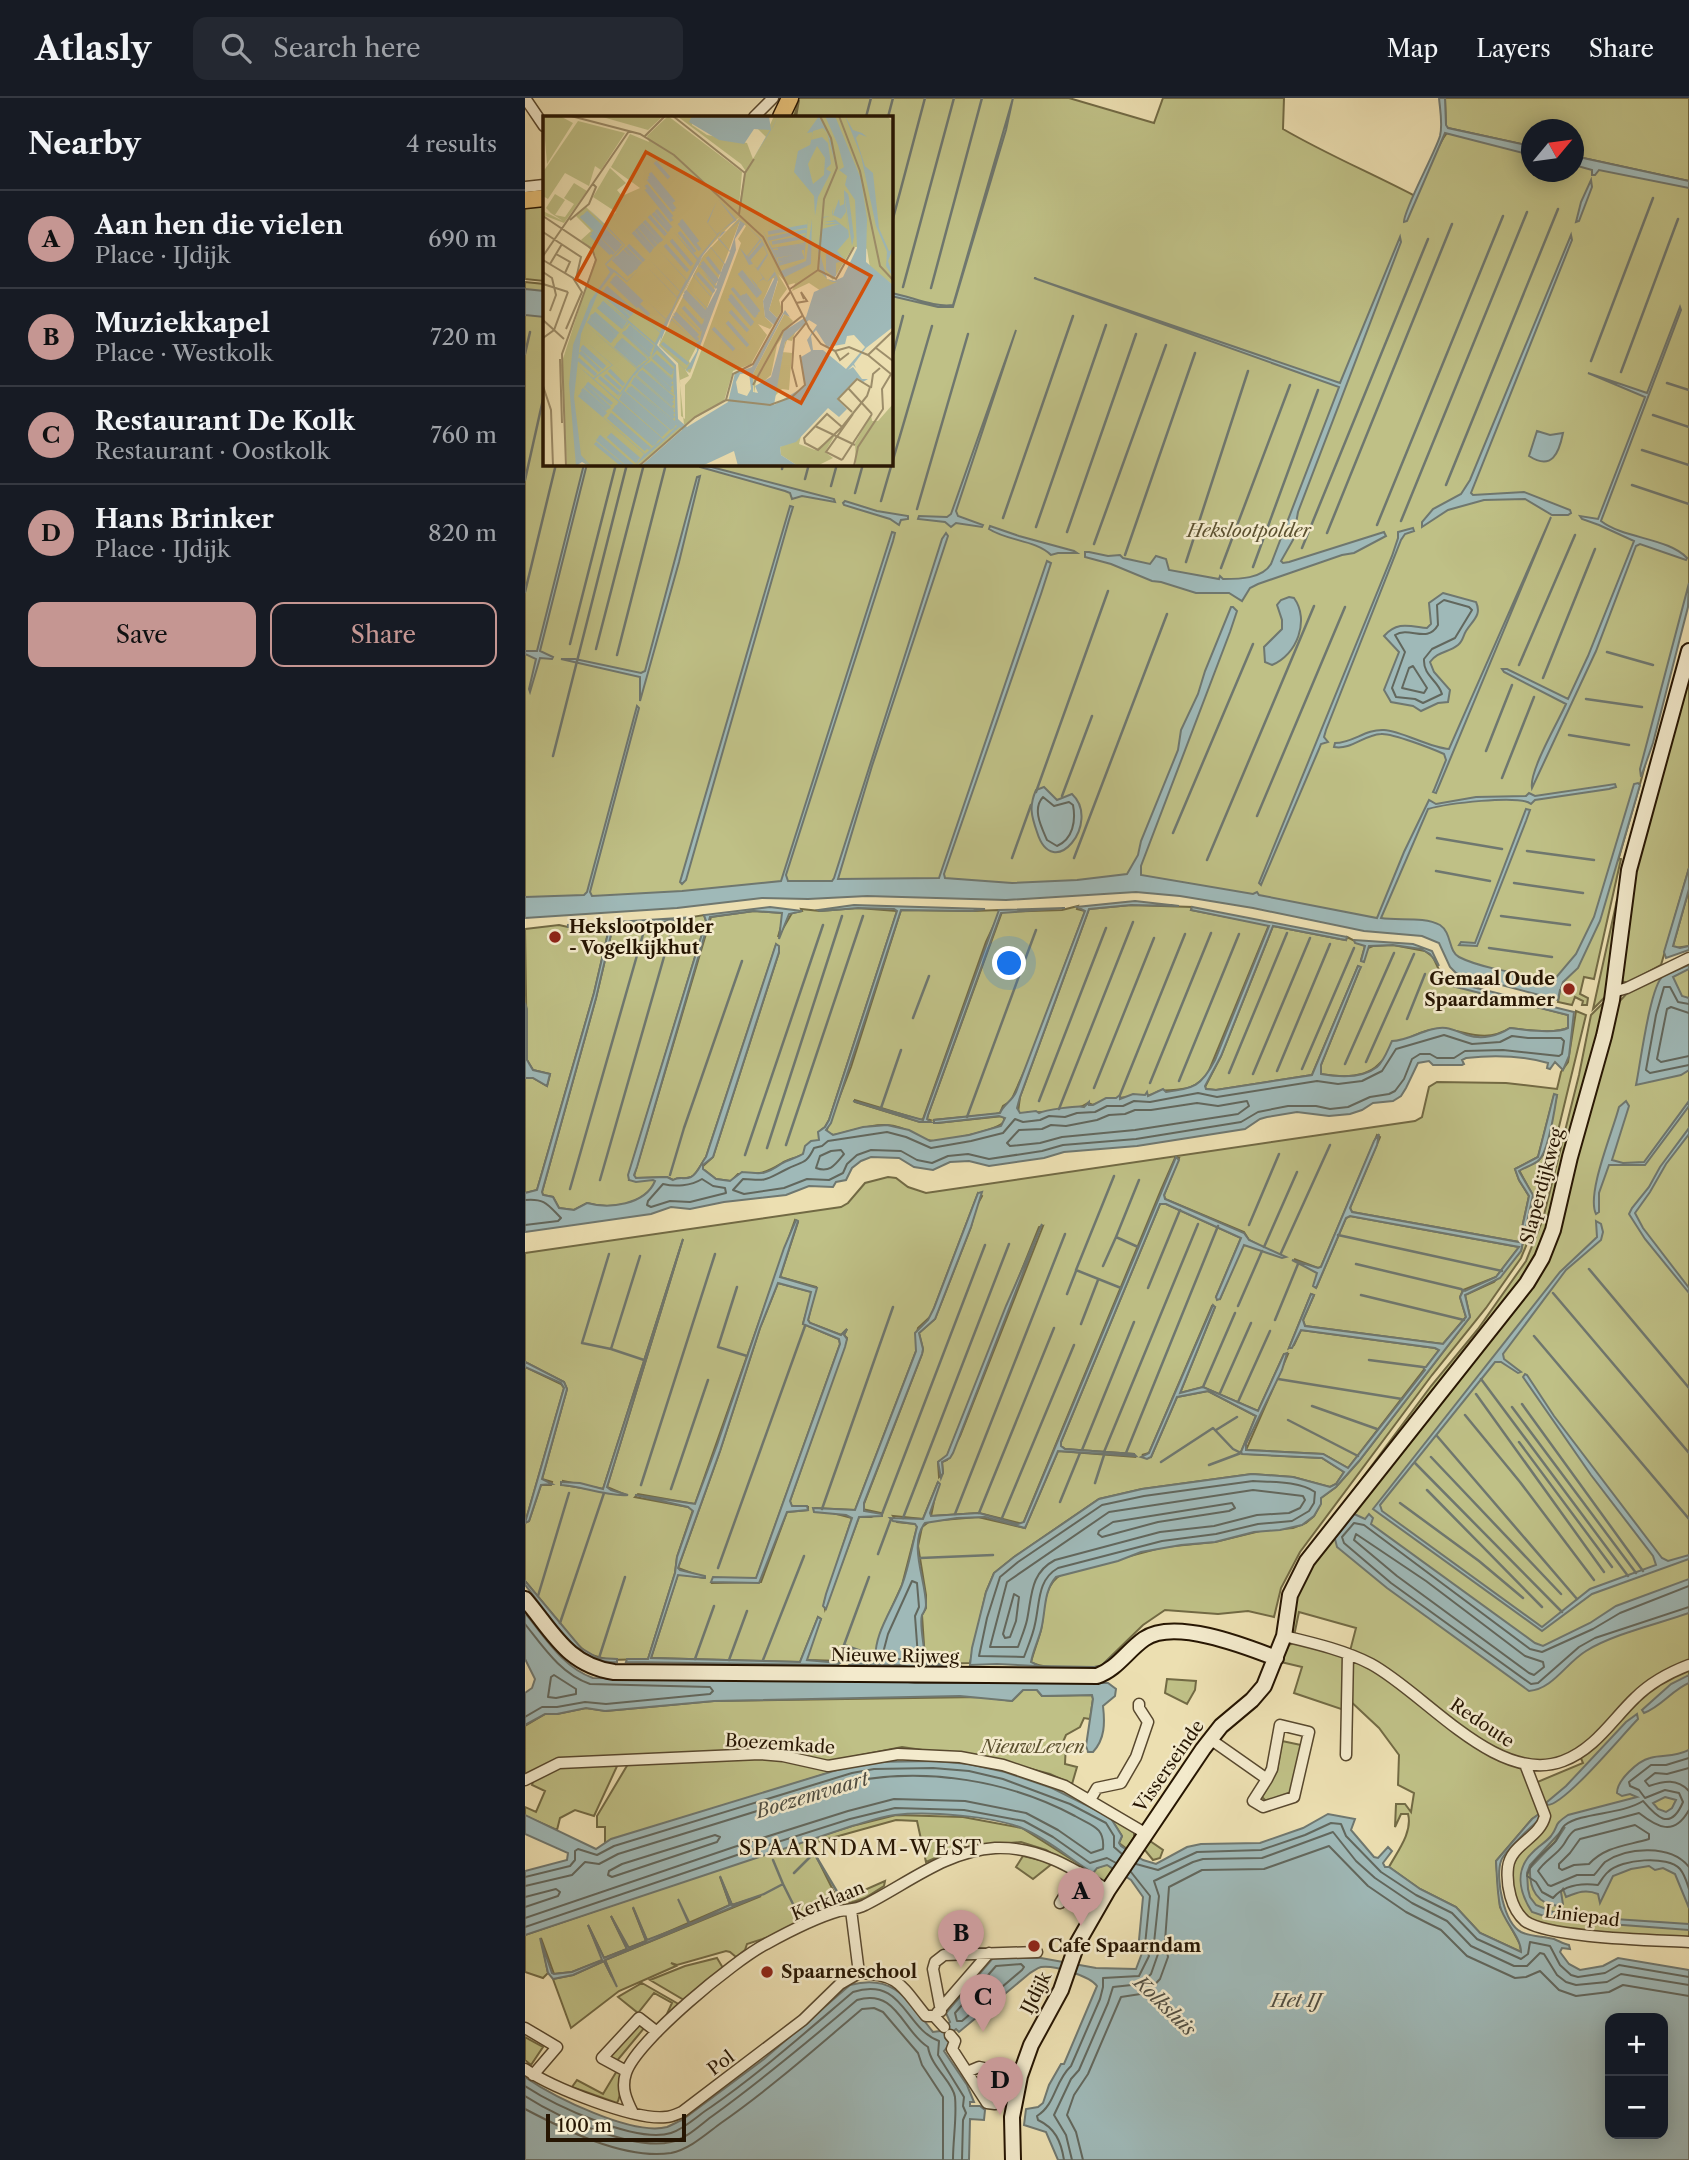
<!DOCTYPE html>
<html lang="en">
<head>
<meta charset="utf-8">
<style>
	body { margin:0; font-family:"Libre Caslon Text",serif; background:#242831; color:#f1f3f6 }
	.controls { position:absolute; right:21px; bottom:21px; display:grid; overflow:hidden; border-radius:14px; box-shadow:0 4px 18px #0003 }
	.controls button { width:63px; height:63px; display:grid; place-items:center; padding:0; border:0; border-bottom:2px solid #363941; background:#171b24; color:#f1f3f6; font:35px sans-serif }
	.compass { position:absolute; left:996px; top:21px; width:63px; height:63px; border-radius:50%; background:#171b24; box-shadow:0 4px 18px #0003; rotate:61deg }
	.scale { position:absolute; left:21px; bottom:18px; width:140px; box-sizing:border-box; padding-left:7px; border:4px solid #261502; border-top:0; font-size:19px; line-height:24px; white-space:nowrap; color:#261502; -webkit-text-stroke:5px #f3eacc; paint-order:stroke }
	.you { position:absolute; left:485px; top:866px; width:24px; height:24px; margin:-18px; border:5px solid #fff; border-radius:50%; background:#1a73e8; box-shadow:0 0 0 10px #1a73e833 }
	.badge { display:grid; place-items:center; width:46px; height:46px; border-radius:50%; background:#c59692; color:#111; font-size:23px; font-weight:700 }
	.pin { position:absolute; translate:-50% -58px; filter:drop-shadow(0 2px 4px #0008) }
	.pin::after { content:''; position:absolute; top:37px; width:24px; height:21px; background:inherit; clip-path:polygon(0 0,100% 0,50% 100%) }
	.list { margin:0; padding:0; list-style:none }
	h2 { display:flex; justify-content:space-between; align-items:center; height:91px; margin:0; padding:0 28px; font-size:30px }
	h2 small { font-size:23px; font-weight:400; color:#9ea1a6 }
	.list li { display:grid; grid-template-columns:46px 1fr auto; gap:21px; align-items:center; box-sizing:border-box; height:98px; padding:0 28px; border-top:2px solid #363941 }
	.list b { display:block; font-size:26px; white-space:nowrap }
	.list p { margin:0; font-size:23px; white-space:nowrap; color:#9ea1a6 }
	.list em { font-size:23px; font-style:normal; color:#9ea1a6 }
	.actions { display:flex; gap:14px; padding:21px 28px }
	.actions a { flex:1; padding:16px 0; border:2px solid #c59692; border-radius:14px; text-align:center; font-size:24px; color:#c59692 }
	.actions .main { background:#c59692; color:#111 }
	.icon { flex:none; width:38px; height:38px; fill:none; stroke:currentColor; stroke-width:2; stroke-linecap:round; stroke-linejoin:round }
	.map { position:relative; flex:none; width:1164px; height:2062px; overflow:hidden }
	header { display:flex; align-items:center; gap:42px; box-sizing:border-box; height:98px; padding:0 35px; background:#171b24; border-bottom:2px solid #363941 }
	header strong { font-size:33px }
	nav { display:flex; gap:38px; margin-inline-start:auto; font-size:24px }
	.search { width:490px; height:63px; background:#242831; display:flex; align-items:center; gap:18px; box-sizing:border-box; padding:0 24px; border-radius:14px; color:#9ea1a6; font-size:26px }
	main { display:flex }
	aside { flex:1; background:#171b24 }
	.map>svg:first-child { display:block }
</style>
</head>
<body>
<header>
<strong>Atlasly</strong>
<div class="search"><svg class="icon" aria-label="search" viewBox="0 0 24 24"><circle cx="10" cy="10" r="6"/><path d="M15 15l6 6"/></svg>Search here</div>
<nav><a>Map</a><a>Layers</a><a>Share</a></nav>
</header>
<main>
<aside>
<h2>Nearby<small>4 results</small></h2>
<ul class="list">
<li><span class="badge">A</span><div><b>Aan hen die vielen</b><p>Place · IJdijk</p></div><em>690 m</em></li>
<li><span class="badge">B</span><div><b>Muziekkapel</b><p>Place · Westkolk</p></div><em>720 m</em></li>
<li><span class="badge">C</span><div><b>Restaurant De Kolk</b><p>Restaurant · Oostkolk</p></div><em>760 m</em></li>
<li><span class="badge">D</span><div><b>Hans Brinker</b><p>Place · IJdijk</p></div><em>820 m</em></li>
</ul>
<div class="actions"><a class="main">Save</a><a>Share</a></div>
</aside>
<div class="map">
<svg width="1164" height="2062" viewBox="0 0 1164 2062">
	<rect width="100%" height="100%" fill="#ecdfb1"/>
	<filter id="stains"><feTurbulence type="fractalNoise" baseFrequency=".00286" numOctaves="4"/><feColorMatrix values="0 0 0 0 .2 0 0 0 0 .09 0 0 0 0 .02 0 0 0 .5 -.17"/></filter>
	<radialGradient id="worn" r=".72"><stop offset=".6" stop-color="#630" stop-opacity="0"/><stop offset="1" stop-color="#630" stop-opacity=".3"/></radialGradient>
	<path fill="#bfc086" stroke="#726a44" stroke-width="2" fill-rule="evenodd" d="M268 0H544L629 25 638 0H759L758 31C801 56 846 75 890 98 897 86 915 41 922 35L1006 52V74H1048L1049 61 1164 87V490L1117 679 1093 763 1094 760 1096 761 1069 881 1059 879 1055 896 1063 900 1062 907H1057L1058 903 1050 899 1047 907 1033 904 1035 892 1040 893 1035 890 1038 884 1053 869 1059 849 1029 887 929 864 907 833 669 792 268 791 0 810V184L19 186V366H366V19H271L274 2 269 19H261Z
		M920 0H1164V83L1049 58 1048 32H1006V48L923 30 921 28Z
		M19 105V183L0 181V107Z
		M1164 573V770L1136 867 1105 884H1099L1095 882 1106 788Z
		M1164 791V848L1150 850 1148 848Z
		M1092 802H1095L1083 896 1068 911Z
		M606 807 667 809 666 812 744 827 683 975C668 994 657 991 635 993 630 994 630 996 625 997 604 1001 587 997 568 1007L563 1005C552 1013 517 1015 503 1014L498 1017 493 1014 495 999 564 811Z
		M553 808 552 811 560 813 503 965 486 1003 478 1008 475 1015 471 1016 409 1022V1025H412L478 1018 480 1023C473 1032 413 1046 402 1042 388 1037 377 1027 361 1027 343 1026 325 1034 308 1037L301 1034 326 969 376 812 448 813 474 812 475 814 461 844 398 1021 396 1022 330 1002V1004L395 1024 405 1022 402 1021 403 1017 477 814 537 812Z
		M333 810 372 813 304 1022 300 1029 296 1032 294 1043 281 1051 278 1056C272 1060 263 1061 257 1065 239 1076 235 1076 213 1076L206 1083 191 1081 178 1071V1068L188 1059 254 854 251 847 181 1059C177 1064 172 1077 166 1079 160 1082 155 1078 148 1082L142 1079 111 1080 109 1078 186 819 229 813 257 815 259 818 253 839 267 815 277 813 276 811 295 813Z
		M179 817 181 823 107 1066 104 1082H128L131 1083C120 1107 85 1112 62 1105L49 1112 34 1110 28 1099 18 1097 17 1094 71 900 88 828 136 824Z
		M34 827 43 829 80 827 83 828V835L69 895 12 1092 0 1095V980H8L22 988 25 976 8 972 2 962 0 831Z
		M748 828 815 841 821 842 822 839 840 848 836 862 838 863 843 850 848 848 868 847 900 853 908 859 920 885 1043 917V930C1030 936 999 932 985 930 952 950 933 924 901 933 878 940 869 951 853 967 839 981 813 979 795 976L796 967 834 873 835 869 833 868 787 977 691 992 681 991 680 989 696 958Z
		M1164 863V1564L1088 1621 1051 1654 1017 1665 977 1657 825 1553 831 1530 774 1514 769 1538 765 1536 766 1512 779 1478 1005 1187 1093 905 1105 892Z
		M1082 901 1020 1141 1000 1180 820 1406 819 1405 906 1288 953 1231 1001 1163 1018 1121 1054 977 1066 917Z
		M1051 913 1061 917 1011 1124 996 1160 961 1210 907 1277 775 1454 756 1490 749 1519 723 1513 693 1516 640 1512 618 1527 576 1568C563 1571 516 1571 506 1564 509 1553 513 1543 516 1532 520 1513 517 1487 537 1476L639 1449 690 1444 735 1433 768 1430 781 1425 789 1418 795 1407 796 1400 811 1389 834 1363 945 1219 940 1197 969 1184 996 1153 1008 1098 994 1072 1012 1064 1018 1057 1032 997H1029L1013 1059 990 1071 994 1082 1004 1098 994 1144 827 1114 825 1110 855 1039 852 1037 796 1169 793 1170 769 1161 792 1175 791 1190 821 1120 825 1118 994 1149 971 1179 938 1192 935 1199 941 1219 918 1246 780 1228 778 1222 789 1197 786 1196 764 1250 769 1247 776 1232 910 1250 914 1252 823 1370 798 1356 721 1352 763 1256H759L733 1313 678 1289 655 1295 690 1209 687 1208 624 1355 617 1357 626 1359 652 1299 683 1293 731 1318 716 1354 723 1356 797 1360 819 1374 811 1386 805 1389 768 1379 727 1376 617 1391 574 1401 489 1459 469 1475 461 1494 445 1565 407 1566 400 1562 397 1517 401 1510V1497L393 1448 397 1429 405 1423 453 1419 500 1430 533 1353 610 1359 609 1356 540 1351 536 1348V1344L635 1106H641L716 1140 691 1199 695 1201 717 1149 719 1147 735 1148 724 1142 719 1134 640 1101 639 1097 654 1060H650L636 1092 498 1426 454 1415 406 1418 413 1384 398 1421 368 1418 372 1424 391 1426 392 1429 377 1487 356 1533 351 1564 282 1562 281 1558 296 1521 293 1519 275 1564 126 1560 153 1476 180 1480 153 1470 195 1353 235 1230 253 1185 287 1194 278 1226 314 1241 315 1246 231 1481 188 1480 187 1485 236 1484 262 1414 283 1412V1409H267L265 1403 322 1240 319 1237 322 1231 316 1237 285 1225 283 1222 291 1189 255 1179 273 1124 270 1122 170 1406 113 1396 110 1399 163 1409 168 1412 152 1459 150 1475 123 1561 84 1562 63 1556 52 1546 0 1483V1269L36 1286 39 1290 0 1425 4 1423 16 1387H26L27 1384 17 1381 42 1291 39 1284 0 1264V1155L316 1109 323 1105 340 1085 363 1079 371 1080 383 1089 401 1095 890 1023 897 1019 904 989 912 984 981 985 1032 991 1036 974 1043 964ZM453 1095 457 1098 451 1109 446 1129 410 1221 394 1235 398 1251 397 1256 337 1411 356 1415 346 1419H334L300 1511 299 1505 327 1420 289 1410 330 1412 391 1253V1239L393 1230 406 1218ZM518 1128 435 1338 422 1362 417 1364 418 1375 414 1379 413 1364 422 1358 514 1129ZM158 1141 82 1389 101 1397 38 1387V1383L78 1391Z
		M770 1544 838 1565 993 1668 999 1674 1015 1716 1007 1721 971 1763 975 1809 995 1846 996 1854 955 1835 931 1809 895 1791 864 1769C872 1754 888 1734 883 1716H876L870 1729 871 1706H880L886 1714 889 1695 873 1687 874 1657 854 1630 821 1599 819 1612 769 1595 777 1569 756 1564 764 1547Z
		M1164 1569V1842L1031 1830 1003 1822 993 1809 987 1783 988 1763 1017 1732 1010 1685 1058 1665 1055 1658 1122 1592Z
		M642 1581 671 1583 670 1592 662 1606 640 1595Z
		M498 1592H512L517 1598 567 1597 568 1601 565 1621 559 1620 555 1629 541 1637 538 1644 541 1645 540 1666 552 1669 547 1686 525 1676 480 1664 377 1649 306 1663H287L259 1655 31 1664 0 1678V1628L20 1616H32L61 1610 81 1613 189 1603 456 1599 487 1603Z
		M757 1643 776 1647 765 1697 742 1704 737 1699 752 1673Z
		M241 1659 313 1672 80 1745V1729H72V1718L103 1666Z
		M93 1666 69 1718 50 1712 35 1720 32 1732 0 1718V1709L11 1714 20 1693 7 1687 9 1680 33 1669Z
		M371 1717 438 1719 497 1730 568 1775 572 1770 582 1766 589 1772 580 1783 573 1784 521 1752 496 1744 436 1749 401 1764 392 1723 371 1722 285 1746 315 1806 276 1822 277 1828 222 1846 220 1852 211 1859 205 1854 201 1853 152 1867 146 1865 151 1868 94 1893 46 1930 28 1881 48 1877 79 1863 87 1879 80 1862 236 1798 207 1807 195 1779 205 1807 122 1843 108 1810 121 1843 103 1850 86 1818 102 1851 79 1860 63 1827 78 1862 47 1874 29 1876 16 1840 23 1875 18 1880 0 1874V1837L214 1764 327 1728Z
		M585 1719 609 1733V1739L602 1751 594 1745 597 1738Z
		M625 1743 638 1752 635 1760 628 1762 619 1751Z
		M498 1758 528 1765 508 1781 491 1769Z
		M360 1783 359 1788 340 1800 325 1805 323 1802 328 1797Z
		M192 1860 198 1870 159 1902 125 1882 160 1868Z
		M117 1885 157 1908 140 1920 147 1905 129 1895 113 1915 93 1899Z
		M113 1924 120 1929 91 1964 81 1959Z
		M0 1939 18 1949 6 1967 0 1962Z
		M93 1971 98 1973C96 1982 96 2000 92 2005L47 1989 52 1982 78 1996Z"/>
	<path fill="#9fb9b8" stroke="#6f776f" stroke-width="2" fill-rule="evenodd" d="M488 0 481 32 428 209H413L366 198V195C385 198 409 210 428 207Z
		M914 0H920L921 27 923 30 1006 48V57L920 35 882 123 879 124C878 113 910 55 915 38 918 26 915 12 914 0Z
		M1049 58 1164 83V90L1074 72 1070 77H1067V72L1049 67Z
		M1066 82 1067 89 1054 123 1051 124 1056 104Z
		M1046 137 1047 142 946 395 948 397 999 394 1045 412 1046 415 1043 417H1027L1000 401 959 402 923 412 897 429V424L908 411 936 396 945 382Z
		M875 139 876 144 773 414 768 442 756 463 758 465 764 464 859 434 861 438 829 455 817 457 733 486 725 490 717 503 704 495H671L636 484 627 483 586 466 560 459V454H564L583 458 595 457 598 460 625 466 631 458 641 461 644 472 694 481 695 478 698 481C714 481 737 481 746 466L814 289 509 180 815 285Z
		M0 191 19 193V219L0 217Z
		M1155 209 1156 212 1076 423C1099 441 1144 440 1162 460L1161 462 1115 446 1111 448 1071 553 1007 690C1004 673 1033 624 1041 606L979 574 977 571H982L1043 601 1063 558 1109 443 1074 427 1057 421 1055 418 1073 421 1120 299 1063 275 1122 295Z
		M491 232 431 413 433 418 458 427 457 429 431 425 426 429 420 424 393 421 394 418 422 419 426 416Z
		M1012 333 1025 337 1038 335C1034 355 1027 373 1004 358Z
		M59 366H62L15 553 28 559 27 561 15 560 5 594 4 591 11 561 0 556V553H12Z
		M175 366 309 401 310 404 277 398 267 401 265 395 260 393 175 369Z
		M175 378 154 464 115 603V579L36 561H50L116 575 120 573 172 379Z
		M320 403 352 413 383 418V421L376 422 374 427 365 421 319 407 318 405Z
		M265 408 268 409 264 422 161 782 157 786 155 784Z
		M1026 419 911 695 908 694 909 692 921 662 919 656C908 651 867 635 856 636 838 637 827 652 809 649L810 645C828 645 840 631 859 632 877 633 905 650 924 651Z
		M465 428 494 438 549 453 552 455H533L526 457C511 442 482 443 464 431Z
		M888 430 889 433 880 436 876 442 801 632 799 639 803 644 796 646 794 651 736 787 734 785 867 458 873 440V434Z
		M367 434 370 435 368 443 261 777 263 783H307L309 780 417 441 421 435 423 438 347 668 313 781 414 780 522 463 526 465 516 496 419 776 420 780 487 785 552 782 602 776 613 757 616 743 653 652 656 632 673 596 680 573 706 509H708L712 513 705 534 616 768V777L728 796 732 794 734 797 852 820 879 754 904 702 911 706 951 699 1001 698 1004 695 1010 698 1090 686 1091 689 1084 691 1010 702 1006 706C994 696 920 706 903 711L856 820C873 823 899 818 915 827 927 835 923 853 934 859 957 871 1003 877 1029 882L1051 856 1069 819 1109 686 1113 685 1115 687 1075 823 1053 870 1038 884 1036 890 1041 893 1035 892 1033 902 931 875 925 869 914 845 897 838 839 833 728 810 655 798 611 794 481 802 342 798 283 801 237 800 152 810 0 820V799L59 797 62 794 112 608 114 610 65 794 67 798 157 793 256 783Z
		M1164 485 1163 509 1128 645 1116 679 1115 671Z
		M918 495 951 504C957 517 948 522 941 533 938 538 938 543 933 547 923 555 913 553 905 564L909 574 925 592 923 604 913 605 896 613 888 608 866 604 859 592 874 554 859 538C872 523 884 528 902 530L906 526 904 505Z
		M764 499 769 500C785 522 772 557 747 567L740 564 739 549 757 531V522L752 507 756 502Z
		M519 689 532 702 547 696C577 724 528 786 512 734 506 717 504 708 511 692Z
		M1001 711 1005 712 1001 723 952 848 934 847 936 844 950 845Z
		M1164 770V791L1148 848 1155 850 1164 848V852L1141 860 1139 854Z
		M610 803 654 808 606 807 564 811 495 999 492 1010 495 1015 511 1013 514 1015C520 1012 554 1007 559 1009L564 1004V1007H568L581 1000H591L595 997V1001L608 996 620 997 622 994 623 998 638 991 641 994C669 990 676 989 690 962L744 828 666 812 667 809 822 839 821 842 815 841 748 828 696 958 680 988 681 991 691 992 787 977 833 868 836 869 834 873 796 967V976C813 979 837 981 852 969 859 963 863 951 867 943 885 943 902 928 921 930 928 931 936 935 942 937 957 942 973 938 985 930 999 932 1031 936 1043 930V917L931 889 920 885 919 882 1049 914 1044 958 1038 972 1030 964 1025 971 1022 970 1023 965C998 958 967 957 941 960L937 962 939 966 937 967H908L904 963 893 965 881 990 876 998 868 1003 848 1005 837 1012 825 1016 804 1018 772 1014 742 1019 735 1021 720 1031 612 1048 539 1054 519 1060 464 1068 444 1063 425 1064 408 1072 389 1069 374 1060 346 1059 336 1063 327 1070 321 1082 311 1084 308 1089 284 1088 261 1097 199 1104 165 1111 146 1109 126 1116 0 1134V1095L12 1092 69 895 83 835V828L80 827 43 829V827L170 819 136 824 88 828 71 900 17 1094 18 1097 28 1099 34 1110 49 1112 62 1105C84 1111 120 1107 130 1083L128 1082 111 1084 104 1082 103 1077 181 823 179 817 245 809 277 813 264 816 254 841 257 815 229 813 185 819 112 1069 109 1077 111 1080 142 1079 148 1082C155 1078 160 1082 166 1079 172 1077 177 1064 181 1059L251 846 254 848V854L188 1059 178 1067V1071L191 1081 205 1083 217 1074C237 1076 240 1077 256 1066 262 1062 271 1060 278 1056L280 1048 286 1043 294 1042 293 1034 300 1029 304 1022 372 813 369 811 333 810 295 813 293 812 329 807 460 811 448 813 376 812 306 1025 301 1032 308 1037 338 1029 362 1027 384 1032 405 1043 444 1037 476 1028 480 1020 474 1018 412 1025H409V1022L475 1015C479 1006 487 1003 491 994L560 813 552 809Z
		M540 810 476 815 403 1017 402 1021 406 1024H395L328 1003 398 1022 474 812Z
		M829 842 888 846 907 853 914 868 905 856 896 851 868 847 844 848 839 864 836 863 840 848 830 845Z
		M1164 867V871L1148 879 1157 898 1164 900V972L1156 977 1111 987C1115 968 1125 888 1138 878 1145 873 1156 871 1164 867Z
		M0 905 2 911V962L8 972 25 976 22 988 8 980H0Z
		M1029 996 1032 997C1030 1010 1023 1054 1014 1062 1009 1067 1000 1069 994 1073L1008 1097 996 1153 975 1180 940 1197 945 1219 834 1363 811 1389 796 1400V1406L789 1418 777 1427 755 1432 729 1434 690 1444 656 1447 616 1454 593 1463 531 1479C518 1494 521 1513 516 1532 513 1543 508 1553 506 1564L514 1568 569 1569 576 1568 589 1557 590 1558 572 1571 472 1566 445 1567 447 1550 461 1494 469 1475 489 1459 574 1401 617 1391 727 1376 768 1379 805 1389 811 1386 819 1374 797 1360 717 1356 716 1354 731 1318 683 1293 652 1299 626 1359 622 1361 616 1359 624 1355 688 1207 690 1209 655 1295 678 1289 733 1313 759 1256 762 1255 757 1272 721 1346V1352L798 1356 823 1370 900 1272 898 1269H901L914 1252 910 1250 776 1232 767 1250H764L786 1196 789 1197 778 1222 780 1228 918 1246 941 1219 935 1199 938 1193 936 1191 940 1193 971 1179 994 1149 825 1118 821 1120 791 1190 788 1188 792 1175 767 1162 793 1170 796 1169 849 1043 854 1036 852 1047 825 1110 827 1114 994 1144 1004 1098 994 1082 990 1071 1013 1059Z
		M1101 1003 1104 1008 1087 1062 1098 1065 1119 1064 1164 1003V1008L1120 1067H1084L1074 1095V1114L1071 1116C1061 1096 1088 1033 1094 1009Z
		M1164 1030V1036L1141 1066 1125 1094 1110 1115 1118 1130 1164 1190V1195L1120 1141 1104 1116 1107 1110 1124 1089 1135 1069Z
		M651 1059 654 1062 639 1097 640 1101 719 1135 724 1142 761 1159 757 1160 719 1147 695 1201 692 1202 691 1199 716 1140 641 1106H635L536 1344V1348L540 1351 609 1356 611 1358 533 1353 500 1430 460 1419 432 1420 400 1425C383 1446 401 1483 401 1507 401 1511 399 1514 397 1517 394 1527 400 1550 400 1562L407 1566H435L436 1568H405L399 1565 390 1571 376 1567 325 1566 328 1563 351 1564C347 1538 368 1511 377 1487 384 1468 387 1448 392 1429L390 1426 368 1423 365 1420 398 1421 413 1384 415 1386 405 1415 406 1418 454 1415 493 1426 499 1424Z
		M457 1094 446 1129 410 1221 394 1235 398 1251 397 1256 339 1405V1413L357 1416V1418L334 1419 301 1511 298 1508 301 1496 327 1420 321 1417 289 1414 288 1410 330 1412 391 1253 390 1235 403 1222 409 1210 453 1095Z
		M271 1122 273 1123 255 1179 292 1190 283 1222 285 1225 316 1237 322 1231 319 1237 322 1241 320 1249 265 1403 267 1408H282L283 1412 262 1414 234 1485 186 1484 188 1479 231 1480 315 1246 314 1241 278 1226 286 1194 253 1185 235 1230 195 1353 153 1470 155 1472 180 1478V1480L153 1477 126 1560 275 1564 293 1519 296 1521 282 1562 315 1565 312 1567 101 1564 102 1561H123L150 1475 152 1459 168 1413 163 1409 110 1397 170 1406 192 1347 259 1150Z
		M1071 1123 1076 1126 1078 1134 1076 1142 1041 1172 978 1256 979 1261 996 1274 993 1275 976 1264H970L855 1407 857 1413 1017 1529 1065 1491 1131 1467 1128 1458 1066 1377 998 1279 1000 1276 1002 1277 1029 1318 1137 1460 1143 1463 1164 1457V1461L1067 1496 1017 1533 848 1411 1035 1174 1072 1139Z
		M517 1126 428 1355 425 1360 417 1364 418 1375 416 1380 413 1364 422 1357 481 1208Z
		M158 1141 82 1389 86 1392 103 1397C81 1399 58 1388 36 1387V1384L55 1385 78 1391Z
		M0 1264 39 1284 42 1291 17 1381 27 1386 16 1387 4 1423 0 1425 39 1290 36 1285 0 1269Z
		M827 1415 840 1421 844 1416 848 1420 846 1426 1010 1545 1018 1548 1065 1525 1091 1508 1164 1481V1515C1133 1526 1088 1536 1061 1553 1041 1565 1028 1591 1004 1593L862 1490 812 1449 809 1437Z
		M0 1483 56 1550 73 1560 92 1561V1564C51 1568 24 1515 0 1487Z
		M0 1515C20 1539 37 1569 68 1580L376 1583 390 1585H583L591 1591 590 1598 578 1608C580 1625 580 1641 568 1654H563L561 1648 568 1601 567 1597 517 1598 512 1592H498L487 1603 435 1598 189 1603 80 1613 61 1610 32 1616H20L0 1627V1595L7 1590 10 1581 0 1561Z
		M1164 1577V1585C1147 1592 1136 1609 1119 1615L1117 1612 1146 1586Z
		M1112 1616 1113 1621C1098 1636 1039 1708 1022 1707V1704L1041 1688 1101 1624Z
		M1164 1652V1810L1150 1776 1138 1770 1130 1772 1124 1768 1106 1771 1088 1778 1075 1805 1073 1796C1061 1791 1053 1794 1041 1799L1038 1791 1036 1794 1038 1806 1035 1808C1012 1807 1004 1791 1005 1770L1031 1743 1040 1729 1005 1767 1002 1775 1003 1791 1005 1799 1011 1807 1028 1814 1039 1813 1060 1819 1164 1826V1832L1031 1822 1007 1814C994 1794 989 1771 1009 1753 1014 1748 1021 1744 1026 1738 1035 1726 1027 1728 1043 1717L1112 1699 1105 1696 1097 1698 1092 1695C1092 1682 1113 1663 1125 1660 1139 1656 1148 1660 1164 1652ZM1140 1699 1151 1702 1147 1710 1141 1714 1133 1711 1128 1705Z
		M409 1663 444 1666 480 1674 527 1690 585 1719 597 1738 594 1745 596 1748 618 1762 631 1766 662 1749 676 1746 735 1745 778 1730 803 1716 830 1721 826 1732 849 1759 853 1760 863 1749 867 1753 858 1765 860 1769H864L895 1791 931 1809 955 1835 996 1854C996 1839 979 1824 975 1808 972 1794 972 1778 971 1763L1007 1721 1014 1716 1017 1720C1008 1726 979 1754 976 1763 970 1780 979 1825 996 1834 1006 1839 1019 1838 1029 1841 1034 1843 1039 1846 1044 1847L1045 1851 1037 1850 1035 1854 1044 1866 1055 1872 1078 1868 1093 1860 1164 1872V2062H533L521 2034 499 2027 501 2011 513 2009 518 2005 524 1987 536 1966H539L572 1888C565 1878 529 1867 516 1869 512 1870 509 1873 505 1875L434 1934 431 1931 420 1940 425 1946 419 1953 442 1987 449 2004H445V2008H455L460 2012 459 2022 445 2021 444 2062H0V1979C29 1999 107 2038 142 2029 147 2027 152 2024 157 2022L239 1961 325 1887C370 1875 383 1903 408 1934L415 1933 425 1924 421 1915 468 1860H516L571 1870 611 1871 617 1855 610 1852 614 1842 618 1799 606 1782 582 1767 572 1770 568 1775C545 1761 524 1742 499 1731 470 1718 402 1713 370 1717 355 1719 341 1724 327 1728L0 1837V1773L42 1762 43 1755 0 1736V1717L71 1751 86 1741 325 1668 348 1664ZM1085 1920H1138V2036H1085Z
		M195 1778 207 1807 239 1796 80 1862 92 1889 79 1863 48 1877 28 1881 23 1875 15 1840 27 1875 29 1876 47 1874 77 1862 63 1827 79 1860 102 1851 86 1818 104 1850 121 1843 108 1809 122 1842 164 1826 153 1801 165 1826 205 1807Z"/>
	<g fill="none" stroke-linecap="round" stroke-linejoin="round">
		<path stroke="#62675d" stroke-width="2" d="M919 502 944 509 947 512 930 540 907 551 899 561C898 578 913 582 917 596L898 605 890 601 871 599 867 590 880 554 870 537C885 528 902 546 913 527L912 507Z
			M888 568 902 590 899 595 877 590 884 570Z
			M518 699 529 708 544 704 548 707C551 723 548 741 532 748L522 742C516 728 507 711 518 699Z
			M1164 906 1153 904 1145 889H1139L1131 917 1121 972 1125 975 1164 967
			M1164 915 1146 909 1142 911 1132 961 1136 964 1164 958
			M919 937 947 946 975 944 987 938 1003 940H1036L1039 943 1037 956 1034 958 978 952 940 953 929 960H912L905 956H895L887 961 879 981 870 993 864 996 845 999 823 1009 805 1011 791 1008H763L733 1014 716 1024 611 1041 538 1047 517 1053 464 1061 443 1056 423 1058 407 1065 392 1062 376 1053 346 1052 332 1057 322 1066 318 1075 304 1082 282 1081 259 1090 219 1096 208 1092 218 1081C244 1083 240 1082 262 1071 277 1063 281 1067 289 1050L297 1048 303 1043 362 1034 381 1039 406 1050 446 1043 478 1035 490 1021 498 1024 515 1022 524 1018 540 1019 552 1015 570 1014 582 1008H598L609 1003 625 1004 673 995 692 999 792 983 813 986 837 983 857 973 871 951Z
			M722 1003 724 1008 713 1016 610 1032 537 1039 515 1045 485 1048 482 1045 494 1032 517 1031 526 1027 541 1028 572 1022 584 1017 600 1016 610 1012H626L672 1005 693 1008Z
			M316 1052 319 1056C310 1067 305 1075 291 1070L295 1058 306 1053Z
			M177 1081 188 1088 200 1090 201 1095 165 1104 145 1103 126 1109 122 1107 123 1103 138 1086C150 1089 166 1088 177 1081Z
			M0 1102C20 1100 23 1107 36 1120L33 1123 0 1127
			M728 1383C747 1384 775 1383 790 1394L789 1405 784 1413 767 1423 733 1426 691 1436 637 1443 533 1470C512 1482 515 1505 510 1526 508 1537 503 1548 499 1559L454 1558 462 1520 475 1479 493 1464 577 1407 619 1398Z
			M728 1392 778 1398 780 1402 775 1410 764 1415 732 1417 689 1428 635 1434 530 1462C505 1475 507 1498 502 1522 500 1531 496 1540 493 1549H465L482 1484 584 1414Z
			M707 1405 710 1410 704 1413 633 1424 577 1439 573 1436 574 1433 588 1424Z
			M831 1436 901 1483 1000 1558 1018 1564 1019 1569 1009 1577 1004 1575 872 1478 829 1442Z
			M387 1483 392 1485 394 1509 390 1518 393 1559 386 1563 360 1559 358 1555 363 1536Z
			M1164 1488 1095 1515 1068 1531 1017 1554 1005 1551 839 1427 829 1425 817 1439 819 1445 866 1485 1006 1586 1013 1585 1054 1549 1070 1540 1164 1509
			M489 1496 494 1499 491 1523 485 1539 480 1540 478 1536Z
			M0 1526C19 1550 36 1576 65 1586L185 1589 188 1593 185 1596 81 1606 60 1604 32 1609H17L0 1619
			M29 1577 51 1591V1596L31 1600 23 1599 26 1579Z
			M1164 1660 1141 1667H1126L1104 1684 1105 1688 1114 1692 1120 1700 1140 1692 1154 1695 1158 1704C1145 1735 1130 1717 1118 1703 1096 1717 1057 1714 1040 1727 1035 1731 1034 1740 1029 1745 1018 1756 1006 1762 1002 1778L1011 1784 1017 1794 1028 1800C1039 1787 1057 1785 1073 1787 1076 1783 1079 1777 1083 1774 1096 1761 1143 1757 1155 1771 1160 1777 1162 1785 1164 1791
			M1164 1670 1142 1676 1130 1675 1120 1683 1124 1688C1139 1683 1152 1680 1164 1693
			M1164 1712C1149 1739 1132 1729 1114 1715L1050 1732C1044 1736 1043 1740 1039 1746 1032 1757 1020 1762 1013 1773L1023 1787 1026 1788 1052 1777H1069C1073 1773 1076 1768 1080 1764 1102 1749 1146 1746 1164 1769
			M1110 1727 1124 1736V1741C1101 1748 1081 1748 1064 1766L1049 1767 1037 1772 1034 1770V1766L1045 1755 1055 1741Z
			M190 1737 195 1739 192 1744 87 1779 83 1777 84 1773 97 1766Z
			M611 1766 633 1772 672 1754 736 1752 780 1737 806 1725 816 1726 821 1738 856 1774 891 1797 927 1815 952 1841 996 1861 1003 1856 1005 1844 1025 1848 1035 1867 1046 1877 1053 1879 1080 1875 1094 1867 1164 1879
			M0 1779 45 1768 50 1762V1753L53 1751 72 1757 89 1748 327 1675 349 1671 408 1670 444 1673 478 1681 545 1706 581 1725 589 1738V1749L597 1756
			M0 1788 47 1777 60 1764 74 1766 93 1756 329 1683C403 1670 483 1682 550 1718 567 1728 580 1729 578 1751L566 1755 533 1732 501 1715 440 1703 369 1701 323 1713 209 1749 0 1820
			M0 1799 31 1791 35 1794 33 1798 0 1809
			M0 1829 212 1757 325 1721 370 1710 439 1712 499 1723 528 1739 565 1765 582 1760 591 1765
			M496 1866 499 1869 497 1872 437 1923H432L430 1915 471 1868Z
			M0 1988C29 2007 111 2046 146 2035 161 2030 173 2017 186 2009 236 1974 282 1933 328 1894 379 1878 379 1930 414 1943L413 1957 439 1999 438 2008 441 2015 438 2022 437 2062
			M0 1998C33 2019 107 2053 146 2044 161 2041 174 2028 186 2019 237 1982 285 1942 332 1902 372 1890 377 1933 403 1949 406 1969 428 1984 430 1999 432 2019 428 2041 428 2062
			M0 2011C40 2032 99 2062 146 2055 165 2051 181 2036 196 2025 246 1990 291 1950 337 1911L349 1910 358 1914 393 1955 397 1967 418 1999V2062
			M539 2062C536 2043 530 2030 513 2022L512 2018C531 2006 529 1984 546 1968L575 1901 578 1889V1880L614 1878 624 1858 620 1847 625 1798 606 1774
			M547 2062 541 2037 529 2017 546 1981 554 1972 583 1905 588 1889 616 1886 626 1876 633 1856 629 1845 634 1798 629 1783 668 1764 678 1761 737 1760 808 1734 831 1763 850 1780 887 1805 922 1823 946 1848 989 1868H1002L1015 1855 1019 1856 1032 1877 1041 1884 1051 1887 1082 1884 1096 1876 1164 1887
			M558 2062 551 2034 542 2017 549 1997 563 1976 596 1899 622 1895 635 1881 643 1859 640 1843 644 1789 677 1772 739 1771 804 1748 843 1788 881 1814 916 1832 942 1858 990 1880 1001 1879 1015 1873 1034 1892 1051 1898 1084 1894 1098 1887 1164 1898"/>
		<path stroke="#6f776f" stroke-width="2.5" d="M341 19 346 0
			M363 19 368 0
			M366 128 400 0
			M378 189 429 0
			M406 190 457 0
			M0 256 5 234
			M1066 263 1128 100
			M366 264 378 218
			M1096 274 1153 121
			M1142 285 1164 292
			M1128 317 1164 329
			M1117 352 1164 367
			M257 371 258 366
			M280 381 284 366
			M0 382 19 297
			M921 387 1033 111
			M1107 387 1164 406
			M306 388 312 366
			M330 395 338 366
			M356 403 407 228
			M392 411 443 236
			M478 420 548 218
			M876 423 1002 114
			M852 427 978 118
			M511 429 581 227
			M542 434 611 236
			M802 435 927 126
			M569 446 641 247
			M777 450 903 141
			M600 457 670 255
			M661 464 723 273
			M728 469 793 292
			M696 470 765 287
			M0 494 31 366
			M45 546 91 366
			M71 551 119 366
			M1082 554 1128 567
			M92 557 141 366
			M994 567 1050 437
			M1018 580 1070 451
			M1061 601 1117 609
			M1044 637 1104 647
			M961 653 987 587
			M28 658 102 366
			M977 680 1009 599
			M511 694 583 493
			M537 698 567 618
			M732 718 820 509
			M648 735 728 546
			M912 740 977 751
			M1002 753 1069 762
			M487 760 506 707
			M549 760 642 516
			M682 762 789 508
			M911 773 965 783
			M989 785 1058 795
			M976 818 1045 827
			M964 850 1027 859
			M388 920 404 878
			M882 921 900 876
			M841 964 889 856
			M820 966 869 855
			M777 971 829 850
			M752 973 805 846
			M704 975 762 835
			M728 976 785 840
			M654 983 714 836
			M625 985 686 835
			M569 990 629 840
			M595 997 660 836
			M514 1003 581 830
			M356 1010 376 952
			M534 1011 608 824
			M442 1019 511 832
			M261 1047 338 818
			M242 1050 317 818
			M220 1057 298 827
			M145 1077 159 1030 217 863
			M589 1078 551 1172 596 1190
			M75 1082 147 831
			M45 1091 119 833
			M724 1127 754 1056
			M813 1137 977 1173
			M613 1149 591 1139 614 1082
			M739 1149 772 1074
			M756 1155 805 1047
			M84 1156 57 1245 86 1251 119 1262
			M831 1166 936 1191
			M578 1168 591 1139
			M1064 1171 1164 1290
			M212 1189 193 1249 222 1258
			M623 1190 655 1112
			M1028 1195 1164 1355
			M542 1196 551 1173
			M836 1197 939 1222
			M713 1208 737 1153
			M750 1222 773 1166
			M556 1226 573 1182
			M1009 1238 1164 1421
			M86 1251 115 1158
			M844 1262 898 1269
			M753 1281 877 1301
			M956 1281 1103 1478
			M678 1289 710 1215
			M695 1295 726 1225
			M951 1296 1079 1474
			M713 1304 745 1233
			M997 1306 1118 1473
			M787 1308 852 1331
			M987 1309 1111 1475
			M940 1317 995 1384 1069 1482
			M763 1322 833 1358
			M691 1332 712 1319
			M912 1338 1052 1501
			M994 1344 1087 1469
			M557 1352 609 1224
			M579 1354 673 1126
			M601 1355 693 1128
			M906 1359 1036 1496
			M636 1364 688 1330 708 1351 716 1355
			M890 1365 1037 1514
			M684 1367 716 1355
			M570 1385 579 1357
			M116 1387 190 1156
			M146 1391 183 1282
			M902 1392 1017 1509
			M535 1404 555 1355
			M875 1405 954 1463 998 1500
			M297 1411 368 1209
			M454 1415 529 1230
			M357 1416 460 1147
			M430 1416 540 1136
			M378 1420 484 1146
			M477 1420 549 1247
			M353 1456 366 1421
			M395 1460 468 1457
			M193 1470 280 1228
			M344 1479 319 1547 350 1558
			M13 1498 44 1395
			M35 1525 79 1395
			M74 1560 100 1479
			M170 1561 189 1508
			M204 1562 222 1513
			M238 1562 279 1458
			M289 1755 314 1797
			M248 1762 258 1786
			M269 1775 289 1755 285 1749
			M239 1796 258 1786 275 1820"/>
		<g stroke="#58482e" stroke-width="13">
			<path id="street" d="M0 0 19 28
				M229 19 248 0
				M0 89 19 87
				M1088 894 1102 890 1164 860
				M759 1538C788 1545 819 1552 846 1566 900 1595 972 1688 1038 1663 1070 1651 1087 1622 1110 1600 1126 1584 1143 1575 1164 1567
				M685 1641 742 1681 728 1703 738 1709 769 1699 784 1634 755 1627 747 1671 742 1681
				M821 1657 823 1556
				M1000 1666 1020 1718C1015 1740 986 1746 983 1769 981 1787 986 1811 1000 1823 1023 1840 1131 1842 1164 1844
				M0 1682 34 1665 235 1656 258 1658 303 1668 373 1656 435 1659 478 1667 540 1688 620 1735
				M565 1702 572 1690 596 1685 611 1659 623 1624 614 1610V1606
				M535 1805 554 1774
				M326 1812 334 1875
				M334 1875C375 1876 377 1889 401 1918H409L419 1929
				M416 1913 408 1871 410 1864 419 1857 512 1854
				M412 1915 464 1855
				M0 1930 32 1949 8 1977
				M425 1937 430 1943 427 1951 462 2005 470 2006
				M0 1971C26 1989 110 2023 141 2019 146 2019 152 2016 157 2014L278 1922 315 1886 334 1875
				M101 1973 77 1960 114 1920 132 1934
				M442 1974 454 1969 495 1978
				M108 2015C101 2001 96 1990 101 1975 111 1943 210 1862 241 1846 261 1835 293 1819 314 1813 323 1811 331 1812 340 1807 382 1786 421 1753 470 1750 513 1748 548 1770 583 1792"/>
		</g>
		<g stroke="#261502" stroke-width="18">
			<path id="secondary" d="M0 1501C28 1534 42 1567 89 1574L572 1578C592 1571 602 1553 619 1541 649 1520 720 1548 751 1560
				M488 2062 487 2019 495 1978 506 1947 536 1892 552 1846 583 1792 678 1651 696 1628 727 1602 739 1588 759 1538 765 1497 782 1463 1002 1185 1017 1160 1028 1132 1045 1059 1079 938 1087 902 1104 772 1164 553"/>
		</g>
		<g stroke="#261502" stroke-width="19">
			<path id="primary" d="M256 19 265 0
				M0 102 19 100"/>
		</g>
		<use href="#street" stroke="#f3eacc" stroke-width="10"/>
		<use href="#secondary" stroke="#f3eacc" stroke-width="14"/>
		<use href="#primary" stroke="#e6c078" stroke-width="16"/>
	</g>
	<g fill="#8f2418" stroke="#f3eacc" stroke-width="2.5">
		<circle cx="30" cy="839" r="7"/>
		<circle cx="1044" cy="891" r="7"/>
		<circle cx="509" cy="1848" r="7"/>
		<circle cx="242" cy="1874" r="7"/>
	</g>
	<g text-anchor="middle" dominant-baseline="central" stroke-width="5" stroke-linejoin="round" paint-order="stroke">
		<g font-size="18" font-style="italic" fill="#5c5130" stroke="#f3eacc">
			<text x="724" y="433">Hekslootpolder</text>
			<text x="508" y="1649">NieuwLeven</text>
		</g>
		<g font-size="18" font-weight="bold" fill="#261502" stroke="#f3eacc" text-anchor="start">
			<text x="44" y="829">Hekslootpolder<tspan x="44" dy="21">- Vogelkijkhut</tspan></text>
			<text x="1030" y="881" text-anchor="end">Gemaal Oude<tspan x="1030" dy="21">Spaardammer</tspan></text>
			<text x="523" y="1848">Cafe Spaarndam</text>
			<text x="256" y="1874">Spaarneschool</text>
		</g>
		<g font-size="18" fill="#261502" stroke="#f3eacc">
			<text transform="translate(1017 1088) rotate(-75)">Slaperdijkweg</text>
			<text transform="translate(370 1558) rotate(1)">Nieuwe Rijweg</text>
			<text transform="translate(957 1625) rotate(34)">Redoute</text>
			<text transform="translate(255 1646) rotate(4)">Boezemkade</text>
			<text transform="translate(644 1668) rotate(-55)">Visserseinde</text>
			<text transform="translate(303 1803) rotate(-22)">Kerklaan</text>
			<text transform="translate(1057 1818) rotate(7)">Liniepad</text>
			<text transform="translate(511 1895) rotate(-63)">IJdijk</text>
			<text transform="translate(196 1965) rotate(-37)">Pol</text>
		</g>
		<g font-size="19" font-style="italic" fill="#504e42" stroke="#f3eacc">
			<text transform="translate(287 1697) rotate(-17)">Boezemvaart</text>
			<text x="771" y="1902">Het IJ</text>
			<text transform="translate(640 1908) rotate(44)">Kolksluis</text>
		</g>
		<g font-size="21" letter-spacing="2" fill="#261502" stroke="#f3eacc">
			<text x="336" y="1749">SPAARNDAM-WEST</text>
		</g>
	</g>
	<g transform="translate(18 18)">
		<rect width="350" height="350" fill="#ecdfb1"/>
		<path d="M0 0H17L30 7 4 48ZM56 0H120L105 14ZM125 0 199 56 196 91 202 54 198 48 134 0H149V9L164 19 204 27 210 43 223 21 214 12 225 13 226 0V11L231 0H344L350 6V169L327 152 324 133 319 131H310L290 164 281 155 284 163 295 166 278 175 266 167 249 175 252 167 245 169 235 158 244 173 236 184 239 194 234 202 226 194 235 165 230 162 220 185 222 201 230 209 227 213 215 208 224 219 208 248 190 255 181 285 141 309 135 247 116 229 160 140 196 102 192 104 160 138 114 227 113 232 132 249 134 304 139 312 95 350H46L34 340 33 350H24L18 249 53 140 38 124 48 115 33 100 43 91 61 108 73 96 50 81 67 52 83 67 74 74 79 80 97 72 68 51 87 18 106 26 104 20ZM197 105 203 110 195 123 198 127 148 262 142 269V303L138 300 137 264 146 260 142 253 147 257 149 252 146 245 159 220 164 192ZM35 5 82 17 58 54 52 50 46 70 22 57 5 83 0 80V56ZM31 67 44 75 21 107 0 99V95L20 105 0 92 8 97 3 92 12 78 22 84 12 99 22 101 31 88 21 82ZM242 197 250 205 234 229 228 259 218 268 219 263 213 265 211 278 210 258ZM261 206 262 208 253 214 249 225 244 224 240 236 249 237 246 274 239 273 231 281 242 226 251 213ZM350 288V350H313L312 327 328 299 329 305H335ZM292 319 282 336 290 342 274 350H255L238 339 237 331 258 320 256 328 272 334Z" fill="#bfc086" fill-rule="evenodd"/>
		<path d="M149 0H226L228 14 235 0 230 11 211 41 227 14 211 13 201 28 176 24 146 6ZM276 0 288 25 293 51 284 17 280 12 270 15 268 24 279 21 285 27 288 48 283 53 288 56 275 81 272 100 271 80 251 56 255 35 267 29 270 16 264 17ZM274 30 282 42 281 59 270 68 265 48ZM282 0H292L318 63 324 103 323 146 350 169V211L323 232 311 248 313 252 310 249 305 254 310 251 319 263H325L320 266 314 262 294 283 304 293 296 301 285 292 253 326 237 331 238 339 255 350H195L191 335 159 350H98L139 314 137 311 92 350 101 338 36 280 102 338 118 324 34 249 50 262 69 249 41 224 86 263 94 253 43 209 68 230 77 218 68 230 94 252 106 243 79 218 107 243 92 259 132 293V279L125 275 99 252 131 278 130 264 110 246 130 263 131 251 114 234 108 242 112 229 86 207 79 215 85 206 57 180 112 227 117 217 99 199 117 216 123 204 106 187 123 203 129 193 93 158 129 193 134 182 102 149 134 181 137 176 106 143 137 175 143 164 115 133 144 164 154 144 131 116 155 142 174 119 164 106 174 85 165 107 174 118 191 104 175 83 194 104 178 115 155 146 160 140 155 150 173 170 181 148 168 132 161 139 174 124 168 131 182 148 187 136 175 123 179 116 183 115 176 122 187 135 197 105 184 116 196 104 202 108 192 123 193 134 149 252 144 254 146 257 116 230 118 221 114 229 133 249 135 303 144 311 185 286 192 257 209 251 242 194 247 201 241 198 210 258V276L215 277 212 270 228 261 241 215 263 201 271 176 294 166H289L284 163 277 155 275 132 280 101 287 100 280 102 279 113 297 108 280 109 294 106H281L292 104 289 101V97L291 90 289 101 305 114 303 96 298 103 290 99 296 83 297 90 301 88V74L305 78 306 82 311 121 309 130 301 76 306 121 294 135 302 144 293 147V159L305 141 309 132 306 141 304 145 291 162 283 154V134H276L284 163 291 165 300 161 314 132 312 84 302 69 304 60 296 54 301 51 295 29ZM155 149 172 172 168 180 151 160 154 153 150 160 168 181 162 187 168 181 173 172 174 173 164 192 144 171 149 161 141 175 139 179 144 171 163 192 160 208 140 186 159 207 157 215 133 192 138 181 133 192 157 216 159 214 157 224 153 227 129 203 132 194 126 208 129 204 153 227 154 235 143 254 116 229 134 185ZM266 204 274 209 264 224 268 235 258 241 262 270 231 289 242 226ZM273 214 284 231 302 228 304 220 311 219 322 231 303 253 280 234H270L268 220ZM70 249 86 263 74 282 81 275 127 315 81 275 91 259 132 294V305L87 268 134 310 120 323 51 263ZM206 257 208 273 204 280 195 277 193 266 197 258ZM302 0 310 14 319 17 324 21 316 18 313 22 322 50 330 57 336 112 346 135 350 133 345 145 350 161 343 150 344 136 333 110 318 40ZM46 93 65 111 82 129 75 137 63 149 73 155 84 165 96 153 84 166 71 156 55 177 38 218 31 281 38 339 48 350 39 343 46 350 39 346 33 350 26 268 30 229 47 185 67 156 62 148 81 129ZM265 104 261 144 239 155 263 145 269 103 268 148 240 162 220 114 229 132 261 127 265 104 228 111ZM261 128V144L238 155 230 133ZM204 110 219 124 235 163 226 194 234 202 239 195 231 209 222 201 220 185 233 159 224 166 221 163 215 166 214 170 219 176 218 178 206 160 214 169 215 166 220 162 216 155 224 166 232 155 225 139 215 155 211 149 214 152 224 138 218 124 205 140 210 148 206 149 197 132 204 140 217 123Z" fill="#9fb9b8" fill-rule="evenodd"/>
		<path fill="none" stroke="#9fb9b8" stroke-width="3.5" d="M112 46 126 62M107 57 131 86M106 60 132 93M105 63 131 95M103 69 129 101M103 73 129 105M113 94 128 112M43 96 78 130M110 97 126 115M41 98 76 133M38 100 74 135M106 100 123 119M138 104 155 126M101 105 119 125M136 107 157 134M98 108 116 127M96 110 113 130M93 113 110 133M49 116 71 138M90 116 108 136M136 116 152 136M225 117 264 110M48 119 68 138M225 123 263 115M128 124 149 149M229 127 262 121M85 129 101 145M122 129 145 155M82 132 98 148M235 133 261 130M79 135 96 150M230 136 261 132M77 137 94 153M232 137 259 134M75 139 91 155M233 140 259 136M72 141 89 157M164 141 177 158M70 143 86 159M206 143 220 127M235 144 260 139M159 146 175 165M236 148 261 141M158 149 173 167M198 155 217 179M154 157 171 176M196 157 215 181M72 160 99 186M70 162 97 188M68 165 95 191M63 171 91 196M189 172 213 201M79 173 106 199M61 174 89 199M142 175 163 197M59 176 86 202M141 178 162 200M202 178 216 196M187 179 210 207M199 179 214 199M141 180 161 202M186 182 209 209M59 186 83 207M57 189 82 209M55 191 80 212M140 191 159 212M187 195 205 215M51 197 75 218M132 197 155 220M48 199 73 221M131 200 155 224M47 202 71 223M45 205 69 226M184 206 205 230M86 210 110 231M85 212 109 233M170 212 191 234M83 214 108 236M80 216 107 240M78 223 103 244M76 225 100 246M74 227 98 248M119 227 145 248M39 230 62 251M72 230 95 250M38 232 61 252M37 236 57 255M112 239 130 255M110 241 129 258M35 243 53 259M107 246 129 266M104 248 129 270M101 250 128 274M66 254 81 269M98 255 130 282M96 256 130 285M95 258 130 289M62 259 78 273M56 261 76 278M91 262 130 295M90 264 131 298M89 266 131 302M44 267 69 288M42 270 67 292M87 271 132 310M85 272 131 312M39 273 64 294M84 274 129 313M38 276 63 298M80 276 125 315M79 278 124 316M36 279 61 300M78 280 122 318M77 282 120 320M75 287 117 323M74 289 115 325M72 290 114 326M72 291 113 328M70 293 111 329M67 298 107 333M65 301 103 334M67 318 96 343M56 320 90 350M65 320 94 346M54 323 86 350M52 327 80 350"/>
		<path fill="none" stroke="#9d8e6b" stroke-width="2" d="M28 0 97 18 131 39 220 121 266 212 278 228 292 235M130 0 202 57M296 0 317 55 337 150 350 164M102 20 122 0M196 98 202 57 211 43M0 100 49 133 53 144 19 238 23 350M27 104 46 88 53 71 50 68M0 116 38 141 33 163M13 138 27 146 22 157M0 140 86 15M0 144 30 162 39 176 23 213M7 148 19 128M275 154 281 83 294 52 288 22 277 0M275 154 293 163 311 131M0 156 9 162 13 179 7 195M0 168 25 176M247 173 275 154M253 187 264 185 258 176 261 183M0 204 21 223M0 222 11 214 25 176M333 232 350 245M292 235 306 231 325 239 350 215M292 235 297 244 306 237M325 239 348 258M17 243 19 307M210 269 240 215 259 200M0 270 8 294 10 350M254 271 249 252 251 222 263 207M305 272 329 298M328 272 330 258 337 252M183 284 190 258 210 248 239 196V186L248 175M183 284 227 289 249 281 262 269 257 239M272 310 312 329M299 311 284 298 261 322 262 327 275 334 299 311 324 280 327 271 314 263 295 283 309 296M299 344 283 336 310 298M299 344 329 298M96 350 152 301 183 284M311 350 315 331 340 293 339 273 348 258"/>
		<path fill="#d5520b" fill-opacity="0.15" stroke="#d5520b" stroke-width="3.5" d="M103 36 328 160 258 287 33 163Z"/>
		<rect width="350" height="350" fill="none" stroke="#261502" stroke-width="3.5"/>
	</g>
	<rect width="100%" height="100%" filter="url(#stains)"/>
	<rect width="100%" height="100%" fill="url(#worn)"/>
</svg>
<div class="controls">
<button>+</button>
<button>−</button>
</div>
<svg class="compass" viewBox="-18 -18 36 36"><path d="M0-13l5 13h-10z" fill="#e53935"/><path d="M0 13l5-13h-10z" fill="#9ea1a6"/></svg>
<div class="scale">100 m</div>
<div class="you"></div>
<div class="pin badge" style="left:556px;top:1828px">A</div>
<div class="pin badge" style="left:436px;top:1870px">B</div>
<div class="pin badge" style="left:458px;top:1934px">C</div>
<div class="pin badge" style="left:475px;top:2017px">D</div>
</div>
</main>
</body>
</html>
